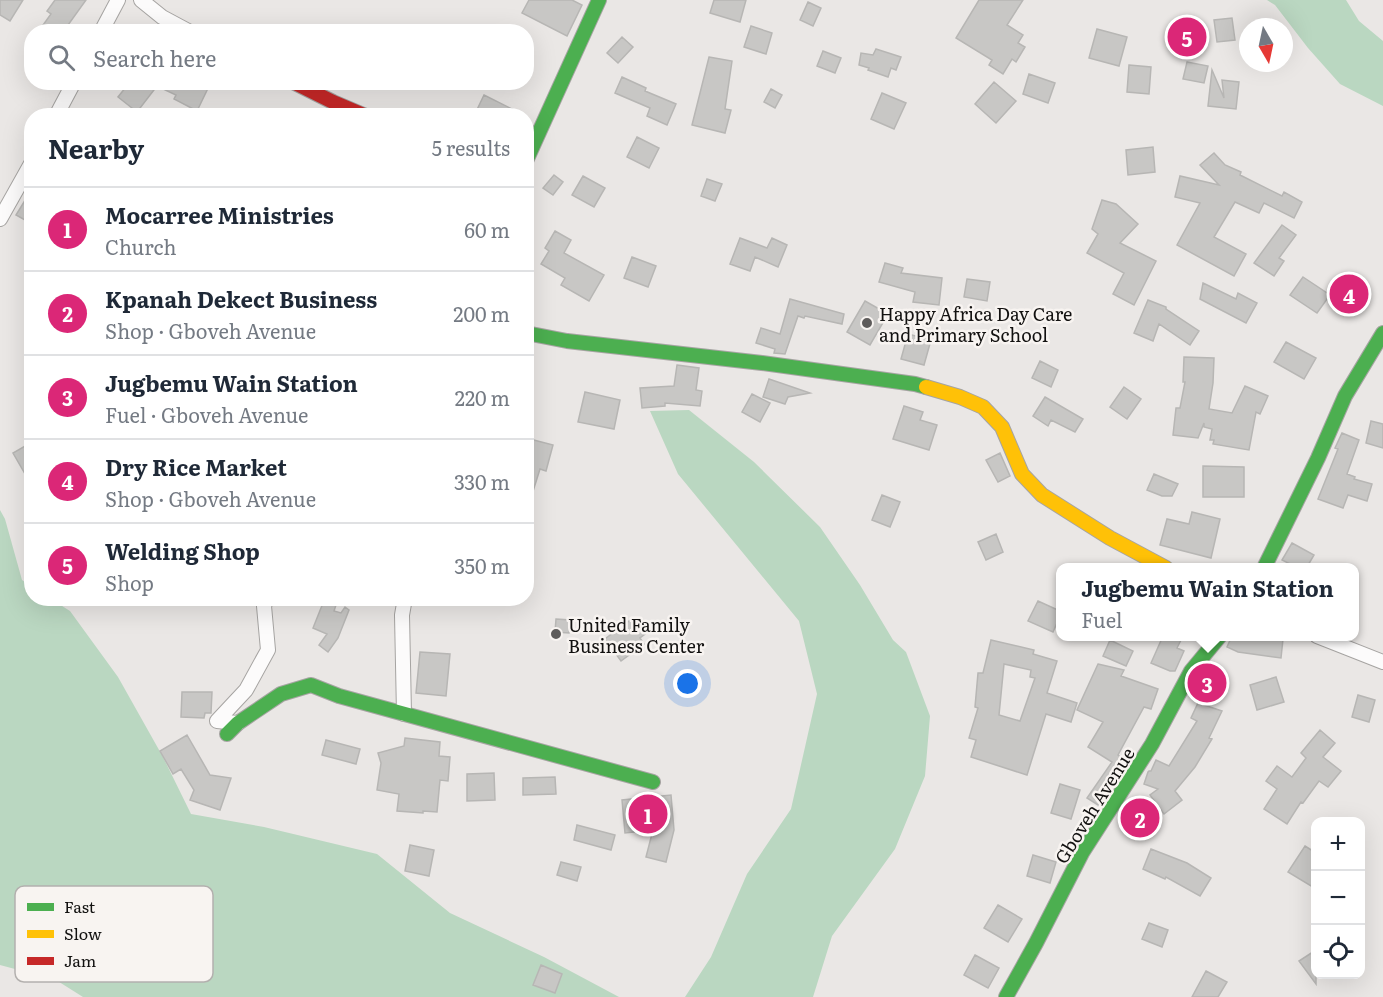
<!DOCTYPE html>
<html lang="en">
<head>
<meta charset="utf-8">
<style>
	body { margin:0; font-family:Literata,serif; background:#f2f2f3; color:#1f2937 }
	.controls { position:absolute; right:18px; bottom:18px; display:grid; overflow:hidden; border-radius:12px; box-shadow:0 6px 24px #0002 }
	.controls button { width:54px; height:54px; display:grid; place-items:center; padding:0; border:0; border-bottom:2px solid #e0e1e3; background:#fff; color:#1f2937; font:30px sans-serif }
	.compass { position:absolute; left:1239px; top:18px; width:54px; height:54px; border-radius:50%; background:#fff; box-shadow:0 6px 24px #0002; rotate:171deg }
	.you { position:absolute; left:688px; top:684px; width:21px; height:21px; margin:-15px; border:4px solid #fff; border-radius:50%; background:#1a73e8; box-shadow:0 0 0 9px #1a73e833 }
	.badge { display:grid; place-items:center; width:39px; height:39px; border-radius:50%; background:#db2777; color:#fff; font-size:20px; font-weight:700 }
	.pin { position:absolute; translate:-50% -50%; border:3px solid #fff; box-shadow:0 2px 6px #0006 }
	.popup { position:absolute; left:1056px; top:563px; width:303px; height:78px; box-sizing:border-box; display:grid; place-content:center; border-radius:12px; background:#fff; filter:drop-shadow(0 2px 4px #0005); font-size:20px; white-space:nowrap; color:#747a83 }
	.popup b { font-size:22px; color:#1f2937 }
	.popup::after { content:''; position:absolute; left:50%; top:100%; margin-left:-12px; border:12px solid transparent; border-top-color:#fff }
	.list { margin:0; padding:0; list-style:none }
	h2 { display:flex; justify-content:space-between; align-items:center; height:78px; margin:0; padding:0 24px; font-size:26px }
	h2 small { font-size:20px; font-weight:400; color:#747a83 }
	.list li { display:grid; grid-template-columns:39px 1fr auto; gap:18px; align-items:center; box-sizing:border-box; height:84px; padding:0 24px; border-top:2px solid #e0e1e3 }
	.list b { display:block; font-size:22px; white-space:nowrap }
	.list p { margin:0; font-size:20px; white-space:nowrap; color:#747a83 }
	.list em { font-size:20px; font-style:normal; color:#747a83 }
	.icon { flex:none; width:33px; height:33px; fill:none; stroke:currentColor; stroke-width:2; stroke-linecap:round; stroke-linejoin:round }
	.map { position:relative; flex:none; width:1383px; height:997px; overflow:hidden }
	.search { position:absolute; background:#fff; box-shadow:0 6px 24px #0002; left:24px; top:24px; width:510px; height:66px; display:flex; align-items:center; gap:15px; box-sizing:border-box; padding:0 21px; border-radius:24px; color:#747a83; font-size:22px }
	.panel { position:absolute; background:#fff; box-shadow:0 6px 24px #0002; left:24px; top:108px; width:510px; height:498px; border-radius:24px }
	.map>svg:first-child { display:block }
</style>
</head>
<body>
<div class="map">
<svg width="1383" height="997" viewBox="0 0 1383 997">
	<rect width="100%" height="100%" fill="#eae7e5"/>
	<path fill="#bad7c1" d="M1267 0H1346L1359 21 1383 41V106L1340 84 1308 48 1275 5Z
		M689 410 754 462 820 527 860 585 893 640 906 652 930 716 925 776 895 849 832 936 813 997H685L711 957 747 874 791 809 817 694 799 621 678 474 650 411Z
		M0 510 5 519 22 580 31 586 32 598 51 599 70 611 118 677 163 757 191 814 264 827 377 854 450 913 544 957 619 997H83L56 980 0 965Z"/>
	<path fill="#c8c7c5" stroke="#b7b6b4" stroke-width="1.5" fill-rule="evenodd" d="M0 0H23L10 21 0 15Z
		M55 0H86L63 32H38L51 14 47 11Z
		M529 0H572L582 5 567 36 522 13Z
		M714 0H746L740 22 710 13Z
		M979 0H1023L1007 25 1023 35 1018 43 1025 47 1016 62 1012 59 1003 74 989 65 992 60 956 38Z
		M808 2 821 8 813 26 800 20Z
		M1232 18 1235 40 1217 42 1214 20Z
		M1191 23 1200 43 1193 46 1180 47 1173 31Z
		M751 26 772 33 766 54 744 47Z
		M1097 29 1127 37 1119 66 1089 58Z
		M622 37 633 47 618 63 607 53Z
		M876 49 901 57 896 70 891 68 888 77 868 70 869 68 859 65 861 53 873 55Z
		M823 51 841 58 835 73 817 66Z
		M709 57 732 61 725 109 731 110 725 133 692 125Z
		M1187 62 1208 66 1204 83 1183 79Z
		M1129 65 1151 67 1149 94 1127 92Z
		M1212 70 1224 98 1222 80 1239 82 1236 109 1208 106Z
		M1029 74 1055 83 1048 103 1023 94Z
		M622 77 646 88 645 91 676 104 667 125 647 116 650 108 615 93Z
		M130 82H211L197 111 174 99 176 95 157 86 137 112 118 97Z
		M994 82 1016 101 996 123 975 104Z
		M771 89 782 95 775 108 764 102Z
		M882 93 906 103 894 129 871 119Z
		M484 95 526 116H474Z
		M637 137 659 148 649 168 627 157Z
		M1153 147 1155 172 1128 175 1126 150Z
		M1214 153 1225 165 1241 172 1240 175 1282 196 1284 192 1302 202 1294 218 1264 203 1259 213 1235 202 1214 237 1246 254 1234 276 1177 245 1200 203 1175 197 1180 176 1219 185 1200 165Z
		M554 175 563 182 553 195 543 188Z
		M583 176 605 188 594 207 572 195Z
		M707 179 722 184 715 201 701 196Z
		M32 189V224L16 215Z
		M1102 200 1116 204 1138 224 1120 243 1156 261 1134 305 1113 294 1124 273 1087 253 1098 234 1092 229Z
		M1282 225 1296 235 1279 258 1284 261 1274 276 1254 263Z
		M555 231 571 240 564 253 604 275 589 301 561 285 565 278 541 264 549 251 545 248Z
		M740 238 767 248 772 238 787 245 778 267 755 257 750 271 730 264Z
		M632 257 656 266 648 287 624 278Z
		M885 263 903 268 901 273 942 278 939 305 913 302 915 292 879 282Z
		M1303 277 1330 295 1317 313 1290 295Z
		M967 279 990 282 987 301 964 297Z
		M1203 283 1236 299 1238 293 1257 303 1246 323 1200 299Z
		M1344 283 1361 286 1358 305 1341 303Z
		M790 299 844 314 842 324 805 316 804 318 798 316 785 354 774 353 775 349 756 343 761 328 780 334Z
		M1148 300 1166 307V309L1199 331 1190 345 1159 324 1153 341 1134 333Z
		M865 301 888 314 870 345 847 332Z
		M908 334 931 340 924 365 901 359Z
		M1286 342 1316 358 1304 379 1274 362Z
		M1184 357 1214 358 1213 383 1209 409 1232 413 1245 386 1268 396 1260 414 1256 412 1249 450 1213 444 1214 440H1210L1212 429 1204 427V423L1198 438 1173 435 1176 408H1180L1185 382H1183Z
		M1040 361 1058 370 1051 387 1032 378Z
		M677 365 699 368 696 390 702 391 700 406 665 403V406L642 408 640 388 674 386Z
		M769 379 810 393 788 397 785 404 763 397Z
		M1124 387 1141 399 1127 419 1110 407Z
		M585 392 620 400 614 429 578 422Z
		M752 394 770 403 760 422 742 412Z
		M1045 397 1083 419 1075 432 1051 420 1048 426 1033 416Z
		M904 406 923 412 920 420 937 425 929 450 893 439Z
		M1371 421 1383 424V448L1366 443Z
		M1342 433 1359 440 1347 474 1355 477 1354 479 1372 484 1367 501 1348 495 1343 508 1318 499 1338 449 1335 448Z
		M530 439 553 445 546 471 540 469 529 504H526V452Z
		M32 442V486L13 453Z
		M1000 453 1010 476 998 482 986 460Z
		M1203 466 1244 467V497H1203Z
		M1154 474 1178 484 1172 496H1162L1147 490Z
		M882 495 900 502 890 527 872 520Z
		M1192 512 1220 519 1211 558 1160 545 1167 519 1189 524Z
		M996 534 1003 552 986 560 978 542Z
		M1292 543 1314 555 1307 567H1296L1282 560Z
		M325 598 337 602 334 611 341 613 345 607 349 610 338 638 328 652 319 645 327 634 313 628Z
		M1038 601 1060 611V616L1053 632 1028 621Z
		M633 618 645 634 640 638 644 644 621 661 605 639Z
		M556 619 570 620 569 633 555 632Z
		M1163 636H1183L1177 648 1184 651 1175 671H1170L1151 663Z
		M1232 636H1265L1283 639 1281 658 1238 652 1227 647Z
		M991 640 1034 650 1033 654 1057 661 1047 693 1077 703 1071 722 1046 714 1027 775 971 757 976 740 969 738 978 708 975 707 978 673H983ZM1004 664 1031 670 1030 677 1035 678 1020 721 999 715Z
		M1110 640 1133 651 1126 666 1103 656Z
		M420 652 450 654 446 696 416 693Z
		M1098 664 1124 670 1121 676 1158 689 1151 709 1144 707 1118 755 1127 761 1117 776V774L1098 805 1087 798 1112 762 1088 747 1103 722 1077 710Z
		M1276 677 1284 702 1257 710 1250 685Z
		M182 692H212L211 713H205L204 718 181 717Z
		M1358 695 1375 700 1369 722 1352 717Z
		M1198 703 1222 711 1209 738 1212 739 1195 767 1175 791 1182 800 1164 814 1150 795 1158 789 1144 784 1148 772 1149 771H1151L1156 760 1169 766 1197 721 1191 718Z
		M1320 730 1335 743 1323 757 1341 771 1328 787 1319 781 1303 803 1301 802 1287 824 1264 809 1277 789 1266 781 1277 766 1292 777 1306 758 1301 753Z
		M187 735 210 775 231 778 220 810 190 800 194 790 181 769 173 774 160 751Z
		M405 738 440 742 439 756 450 757 448 781 440 780 437 812 423 811V813L397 811 399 794 377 790 381 763 378 753 404 746Z
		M326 740 360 749 356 764 322 755Z
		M494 773 495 800 467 801V774Z
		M555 777 556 794 523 795V778Z
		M1060 784 1080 790 1071 819 1051 813Z
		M671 795 674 830 666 862 646 857 653 830 625 833 622 800Z
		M577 825 615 835 611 850 574 840Z
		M410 845 434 850 429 876 405 871Z
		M1305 846 1316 853V889L1288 872Z
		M1151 849 1187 863 1211 878 1200 896 1166 877 1165 879 1143 869Z
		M1033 855 1056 862 1050 883 1027 876Z
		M561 862 581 867 577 881 557 875Z
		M998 905 1022 919 1008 942 984 928Z
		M1149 923 1168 930 1162 947 1142 939Z
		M1316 950V984L1299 961Z
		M975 955 999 968 988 988 964 975Z
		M541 965 562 974 555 993 533 985Z
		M1206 971 1227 982 1218 997H1192Z"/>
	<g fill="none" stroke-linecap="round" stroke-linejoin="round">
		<g stroke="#a6a4a2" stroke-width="16">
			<path id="street" d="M141 0 162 17 190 32
				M101 32 118 0
				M56 116 74 82
				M0 219 32 162
				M1317 636 1383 662
				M404 714 402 615 405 598
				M238 723 217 721 246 690 268 650 264 606 267 598"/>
		</g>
		<g stroke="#a6a4a2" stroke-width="16">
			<path id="fast" d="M526 161 599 0
				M526 333 567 341 762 363 915 384 926 387
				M1264 568 1318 458 1345 396 1383 333
				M227 734 238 723 281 694 311 685 339 696 653 782
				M1006 997 1036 943 1082 853 1152 744 1191 671 1220 636"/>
		</g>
		<g stroke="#a6a4a2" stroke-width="16">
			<path id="slow" d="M926 387 960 397 983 407 1002 427 1022 474 1042 495 1110 538 1166 568"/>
		</g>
		<g stroke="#a6a4a2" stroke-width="16">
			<path id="jam" d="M293 82 333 102 366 116"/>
		</g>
		<use href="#street" stroke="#fcfbfb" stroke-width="14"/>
		<use href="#fast" stroke="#4caf50" stroke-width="14"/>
		<use href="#slow" stroke="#ffc107" stroke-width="14"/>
		<use href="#jam" stroke="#c62828" stroke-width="14"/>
	</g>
	<g fill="#5e5c5b" stroke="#f8f4f1" stroke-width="2">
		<circle cx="867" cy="323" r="6"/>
		<circle cx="556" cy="634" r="6"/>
	</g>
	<g text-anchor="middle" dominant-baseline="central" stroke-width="5" stroke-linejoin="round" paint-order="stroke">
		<g font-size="18" fill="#121110" stroke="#f8f4f1" text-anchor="start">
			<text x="879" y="313">Happy Africa Day Care<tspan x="879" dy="21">and Primary School</tspan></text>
			<text x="568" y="624">United Family<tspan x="568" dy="21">Business Center</tspan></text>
		</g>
		<g font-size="18" fill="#121110" stroke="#f8f4f1">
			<text transform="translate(1094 805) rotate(-58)">Gboveh Avenue</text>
		</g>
	</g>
	<rect x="15" y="886" width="198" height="96" rx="9" fill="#f8f4f1" stroke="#b3b0ae" stroke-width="1.5"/>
	<rect x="27" y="903" width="27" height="8" fill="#4caf50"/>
	<rect x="27" y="930" width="27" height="8" fill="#ffc107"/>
	<rect x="27" y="957" width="27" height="8" fill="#c62828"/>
	<g font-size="16" fill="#121110">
		<text x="64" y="913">Fast</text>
		<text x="64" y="940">Slow</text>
		<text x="64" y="967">Jam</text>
	</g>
</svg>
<div class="controls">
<button>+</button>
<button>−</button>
<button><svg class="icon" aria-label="locate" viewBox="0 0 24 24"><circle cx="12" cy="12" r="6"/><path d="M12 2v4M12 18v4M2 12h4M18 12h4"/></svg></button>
</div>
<svg class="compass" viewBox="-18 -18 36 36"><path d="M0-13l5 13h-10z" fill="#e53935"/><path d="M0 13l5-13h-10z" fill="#747a83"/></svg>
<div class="you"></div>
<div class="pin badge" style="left:648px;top:814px">1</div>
<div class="pin badge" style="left:1140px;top:818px">2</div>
<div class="pin badge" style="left:1207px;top:683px">3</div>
<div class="popup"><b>Jugbemu Wain Station</b>Fuel</div>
<div class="pin badge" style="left:1349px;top:294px">4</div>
<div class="pin badge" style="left:1187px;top:37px">5</div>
<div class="search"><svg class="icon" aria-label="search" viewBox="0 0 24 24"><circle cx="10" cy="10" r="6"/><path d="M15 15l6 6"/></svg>Search here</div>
<section class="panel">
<h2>Nearby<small>5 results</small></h2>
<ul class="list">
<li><span class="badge">1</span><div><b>Mocarree Ministries</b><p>Church</p></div><em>60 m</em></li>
<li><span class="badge">2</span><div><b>Kpanah Dekect Business</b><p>Shop · Gboveh Avenue</p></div><em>200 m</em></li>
<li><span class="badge">3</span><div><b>Jugbemu Wain Station</b><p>Fuel · Gboveh Avenue</p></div><em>220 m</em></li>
<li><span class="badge">4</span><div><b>Dry Rice Market</b><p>Shop · Gboveh Avenue</p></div><em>330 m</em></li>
<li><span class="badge">5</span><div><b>Welding Shop</b><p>Shop</p></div><em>350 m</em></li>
</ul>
</section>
</div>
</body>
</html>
